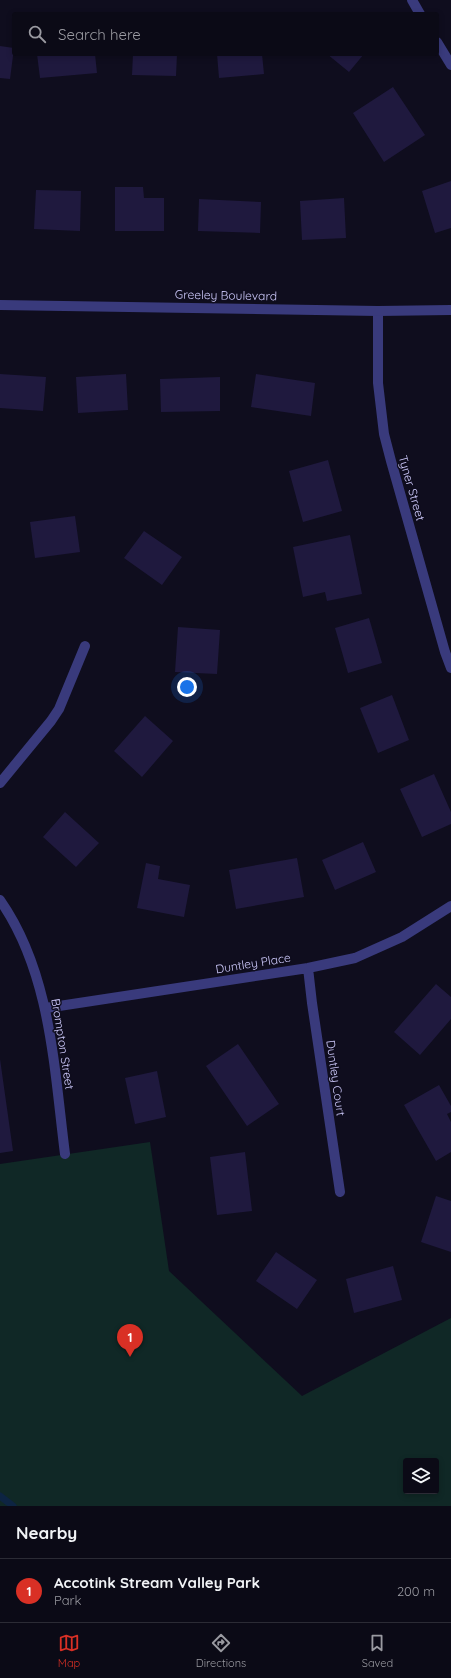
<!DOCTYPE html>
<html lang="en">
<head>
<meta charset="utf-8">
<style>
	body { margin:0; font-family:Quicksand,sans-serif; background:#191823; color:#f1f3f6 }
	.controls { position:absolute; right:12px; bottom:12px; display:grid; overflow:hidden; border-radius:4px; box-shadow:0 2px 6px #0003 }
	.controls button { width:36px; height:36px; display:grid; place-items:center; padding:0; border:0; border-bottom:1px solid #2b2b35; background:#0b0a16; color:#f1f3f6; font:20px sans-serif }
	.you { position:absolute; left:187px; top:687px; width:14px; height:14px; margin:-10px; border:3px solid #fff; border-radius:50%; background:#1a73e8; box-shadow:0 0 0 6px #1a73e833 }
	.badge { display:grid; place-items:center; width:26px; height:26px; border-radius:50%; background:#d93025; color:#fff; font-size:13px; font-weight:700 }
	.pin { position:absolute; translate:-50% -33px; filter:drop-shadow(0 1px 2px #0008) }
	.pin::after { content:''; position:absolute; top:21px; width:14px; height:12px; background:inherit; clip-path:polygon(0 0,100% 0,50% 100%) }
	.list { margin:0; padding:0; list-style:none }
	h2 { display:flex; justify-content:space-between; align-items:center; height:52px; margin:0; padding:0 16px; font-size:17px }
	h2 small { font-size:13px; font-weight:400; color:#9a9aa1 }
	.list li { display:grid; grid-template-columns:26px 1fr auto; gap:12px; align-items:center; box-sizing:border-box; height:64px; padding:0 16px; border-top:1px solid #2b2b35 }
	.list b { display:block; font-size:15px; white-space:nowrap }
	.list p { margin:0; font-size:13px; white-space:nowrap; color:#9a9aa1 }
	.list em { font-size:13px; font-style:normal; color:#9a9aa1 }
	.icon { flex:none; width:22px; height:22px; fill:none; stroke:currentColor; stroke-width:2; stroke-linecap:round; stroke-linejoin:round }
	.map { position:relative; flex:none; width:451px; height:1506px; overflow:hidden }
	.search { position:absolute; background:#0b0a16; box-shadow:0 2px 6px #0003; left:12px; right:12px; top:12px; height:44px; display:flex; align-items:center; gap:10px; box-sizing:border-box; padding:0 14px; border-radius:4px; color:#9a9aa1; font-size:15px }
	.sheet { height:116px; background:#0b0a16 }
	nav { display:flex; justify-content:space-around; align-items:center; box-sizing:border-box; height:56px; border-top:1px solid #2b2b35; background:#0b0a16; font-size:11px; color:#9a9aa1 }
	nav a { display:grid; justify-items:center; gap:2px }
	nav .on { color:#d93025 }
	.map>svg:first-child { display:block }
</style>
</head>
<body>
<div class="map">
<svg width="451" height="1506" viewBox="0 0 451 1506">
	<rect width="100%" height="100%" fill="#0f0d1e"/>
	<path fill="#102826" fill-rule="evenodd" d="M150 1142 169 1271 302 1396 451 1318V1506H0V1164ZM406 1461H436V1491H406Z"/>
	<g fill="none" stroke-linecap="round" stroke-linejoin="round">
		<path stroke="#0d2442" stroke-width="7" d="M0 1496 13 1506"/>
	</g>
	<path fill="#1f193e" d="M0 46 14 48 10 79 0 78Z
		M37 54H95L97 73 40 78Z
		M133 54H177L176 76 132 75Z
		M217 54H262L264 74 219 78Z
		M327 54H364L349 72Z
		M393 87 425 135 384 162 353 113Z
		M451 181V228L435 233 422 191Z
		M115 187H143L144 198H164V231H115Z
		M36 190 81 191 80 231 34 229Z
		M344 198 346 238 302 240 300 201Z
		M199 199 261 202 260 233 198 231Z
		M0 374 46 377 43 411 0 408Z
		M126 374 128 410 78 413 76 377Z
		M256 374 315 383 311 416 251 407Z
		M220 377V411L161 412 160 379Z
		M328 460 342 511 303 522 289 471Z
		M75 516 80 552 35 558 30 522Z
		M144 531 182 557 162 585 124 558Z
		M350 535 362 594 327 601 325 592 303 597 293 547Z
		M369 618 382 663 348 673 335 628Z
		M178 627 220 630 217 674 175 672Z
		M392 695 409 740 378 753 360 708Z
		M145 716 173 741 142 777 114 751Z
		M434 774 451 812V824L422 837 400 789Z
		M65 812 99 843 76 867 43 837Z
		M363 842 376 872 335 890 322 860Z
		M297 858 304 897 236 909 229 870Z
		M146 863 160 866 158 879 190 885 184 917 137 908Z
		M436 984 451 997V1019L420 1055 394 1032Z
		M238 1044 279 1104 247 1126 206 1066Z
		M0 1059 13 1151 0 1153Z
		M157 1071 166 1117 135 1124 125 1078Z
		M439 1085 451 1106V1112L447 1114 451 1122V1152L436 1161 404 1105Z
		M245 1152 252 1211 217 1215 210 1157Z
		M436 1196 451 1201V1252L421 1242Z
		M276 1252 317 1280 297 1309 256 1281Z
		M393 1266 402 1300 354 1313 346 1279Z"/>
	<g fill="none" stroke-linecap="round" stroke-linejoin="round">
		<path stroke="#393a7c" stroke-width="10" d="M412 0 420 14
			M437 42 451 65
			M378 311V383L384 434 391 461 445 652 451 668
			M0 783 51 721 59 709 85 646
			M0 900C51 973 54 1068 65 1154
			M308 968 312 1003 340 1192
			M46 1008 308 968 355 958 402 937 451 906"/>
		<path stroke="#393a7c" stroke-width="10" d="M0 305 378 311 451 310"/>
	</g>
	<g text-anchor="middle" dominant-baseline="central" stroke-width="3" stroke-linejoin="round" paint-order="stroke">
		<g font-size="12" fill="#cfcbfd" stroke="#0f0d1e">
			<text transform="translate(226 295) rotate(1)">Greeley Boulevard</text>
			<text transform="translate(412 488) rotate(74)">Tyner Street</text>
			<text transform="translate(253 963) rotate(-9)">Duntley Place</text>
			<text transform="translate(63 1044) rotate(81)">Brompton Street</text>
			<text transform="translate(336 1078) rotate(82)">Duntley Court</text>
		</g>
	</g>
</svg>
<div class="controls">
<button><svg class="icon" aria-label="layers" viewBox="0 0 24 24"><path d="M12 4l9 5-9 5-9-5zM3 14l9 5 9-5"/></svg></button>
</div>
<div class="you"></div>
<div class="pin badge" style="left:130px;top:1357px">1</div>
<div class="search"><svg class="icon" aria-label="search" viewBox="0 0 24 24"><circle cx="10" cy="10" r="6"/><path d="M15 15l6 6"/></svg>Search here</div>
</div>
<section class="sheet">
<h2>Nearby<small></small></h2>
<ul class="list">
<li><span class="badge">1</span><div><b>Accotink Stream Valley Park</b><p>Park</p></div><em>200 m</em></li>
</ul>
</section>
<nav>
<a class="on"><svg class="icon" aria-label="map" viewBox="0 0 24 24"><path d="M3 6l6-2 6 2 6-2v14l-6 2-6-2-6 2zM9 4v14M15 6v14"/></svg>Map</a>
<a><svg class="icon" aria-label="directions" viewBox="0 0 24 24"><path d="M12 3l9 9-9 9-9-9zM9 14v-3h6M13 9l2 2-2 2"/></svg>Directions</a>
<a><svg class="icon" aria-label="saved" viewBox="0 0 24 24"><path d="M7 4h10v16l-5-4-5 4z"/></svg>Saved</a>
</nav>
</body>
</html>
